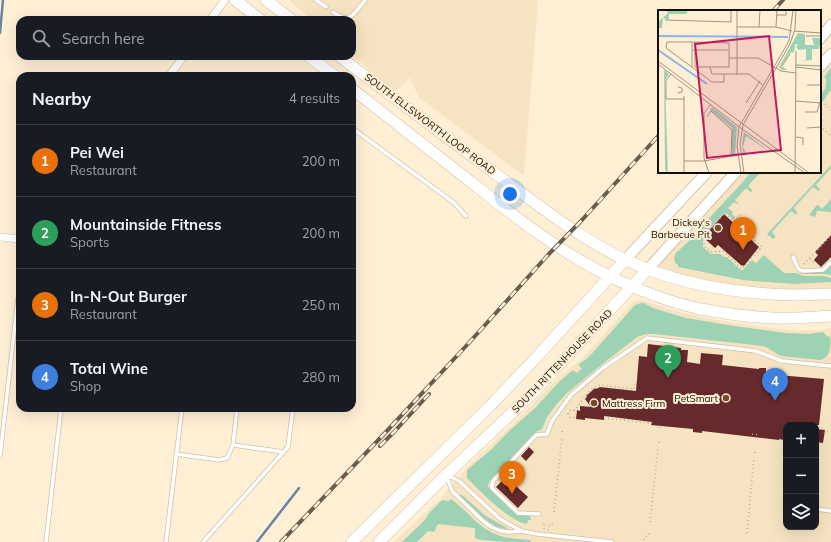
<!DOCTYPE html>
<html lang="en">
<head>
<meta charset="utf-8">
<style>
	body { margin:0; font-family:Mulish,sans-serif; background:#20242c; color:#f1f3f6 }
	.controls { position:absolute; right:12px; bottom:12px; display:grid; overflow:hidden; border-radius:8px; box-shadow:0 4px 16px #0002 }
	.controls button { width:36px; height:36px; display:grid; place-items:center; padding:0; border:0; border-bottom:1px solid #363941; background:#171b24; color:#f1f3f6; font:20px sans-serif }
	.you { position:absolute; left:510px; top:194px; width:14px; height:14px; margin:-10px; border:3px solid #fff; border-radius:50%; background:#1a73e8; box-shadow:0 0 0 6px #1a73e833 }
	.badge { display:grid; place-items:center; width:26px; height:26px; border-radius:50%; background:#2563eb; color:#fff; font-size:13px; font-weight:700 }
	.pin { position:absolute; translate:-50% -33px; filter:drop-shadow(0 1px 2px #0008) }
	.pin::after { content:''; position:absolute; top:21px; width:14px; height:12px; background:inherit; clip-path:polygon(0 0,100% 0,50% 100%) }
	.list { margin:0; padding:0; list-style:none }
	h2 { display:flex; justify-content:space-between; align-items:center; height:52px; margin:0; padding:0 16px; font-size:17px }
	h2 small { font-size:13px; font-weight:400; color:#9ea1a6 }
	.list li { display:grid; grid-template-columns:26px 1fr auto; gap:12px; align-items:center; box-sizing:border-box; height:72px; padding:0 16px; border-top:1px solid #363941 }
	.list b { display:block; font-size:15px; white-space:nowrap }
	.list p { margin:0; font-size:13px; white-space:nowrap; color:#9ea1a6 }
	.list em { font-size:13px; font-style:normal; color:#9ea1a6 }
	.icon { flex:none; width:22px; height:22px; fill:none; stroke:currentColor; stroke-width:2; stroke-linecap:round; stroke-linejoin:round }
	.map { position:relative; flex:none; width:831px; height:542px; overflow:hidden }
	.search { position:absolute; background:#171b24; box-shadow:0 4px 16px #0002; left:16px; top:16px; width:340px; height:44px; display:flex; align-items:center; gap:10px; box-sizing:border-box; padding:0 14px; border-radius:12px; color:#9ea1a6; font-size:15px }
	.panel { position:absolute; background:#171b24; box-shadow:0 4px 16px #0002; left:16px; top:72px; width:340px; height:340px; border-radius:12px }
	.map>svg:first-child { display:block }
</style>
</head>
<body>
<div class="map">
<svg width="831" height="542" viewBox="0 0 831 542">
	<rect width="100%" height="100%" fill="#ffefd5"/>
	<path fill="#f6e3c1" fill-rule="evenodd" d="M289 0H538L524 176 419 98 410 78 395 92 352 55V20H312Z
		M831 54V294L757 293 648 269 736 172H820V67Z
		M637 300 645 301 682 313 717 320 752 326 797 331 821 330 831 328V542H394L440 499 467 467 509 428 560 376 582 359 634 301ZM786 425H816V527H786Z"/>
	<path fill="#9dd2b4" d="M831 68V90L826 96V98L821 103 820 102V95L826 88 825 86 826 85V79L824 77Z
		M831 165V168L816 185 820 189 819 191 817 190 813 187 794 208 797 212V214H795L791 211 772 232 775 236V238L773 239 767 234Z
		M751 172H761L748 186 752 190V191L750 192 746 188 735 200 739 205 734 202 728 208 733 212 732 214 735 217 734 220 725 212 703 236V247L711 254H720L724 257H727L741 270H743L752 260 756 263 764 255 784 273H797L803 276H824L831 278V282L794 284 743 280 678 267V265C674 263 674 258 675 254L691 239 700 228 741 184Z
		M831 199V212L817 211 815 217 809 215 817 205H818L822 209Z
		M831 265V275L825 274H801L799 272H823L826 270Z
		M641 303H644L653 308 686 318 734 326 786 333 809 334 823 332 828 337 830 336C831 345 831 358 820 360L781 356C774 353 770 348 763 346L654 334H647L637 337 600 366 567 393 556 405 547 417 542 429 536 432 489 482 488 486 490 489 517 514 529 516 531 518V520H528L527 524C510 522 481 492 469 480L467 478V470L492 449 508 432 535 408 560 381 573 370 577 373 582 368 579 366V364L588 358 635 305Z
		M460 495H462L486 516 507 528 508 529C490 529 473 508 460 497Z
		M451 499C467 510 479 529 498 535 508 539 519 539 530 540L531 542H509L481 540 475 538V528L438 524 434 532 428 531 417 542H402L424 521 430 512 442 500 449 501Z"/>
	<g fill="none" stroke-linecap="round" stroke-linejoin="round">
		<path stroke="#6884a7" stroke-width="2.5" d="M0 33 3 0
			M257 542 299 488"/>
	</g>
	<path fill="#672a2c" d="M724 214 759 247 744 266 742 265V266L718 245 715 248 703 237Z
		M831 235V257L821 267 814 260 818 255 815 252Z
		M648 344 681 348V350H688L687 362 700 364 701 353 723 355 722 365 759 369V368H766V374L824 379 819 425H786V436L785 435 784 440 779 439V440L702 431V433L693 432V429L651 425 652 422 604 416V420L585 418V420L576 419 577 410 580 411V406L591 407 585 399 587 397 586 396 595 388 596 389 600 387 636 391 639 356 647 357Z
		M816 429 825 430 823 443 816 442Z
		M529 447 534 452 526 461 521 456Z
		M519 465 524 470 520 474 524 477 516 486 528 497 518 508 496 487 504 479 505 480Z"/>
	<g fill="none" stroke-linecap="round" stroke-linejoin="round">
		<g stroke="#d0c1a7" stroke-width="5">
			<path id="service" d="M316 0 326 7
				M333 12C336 14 339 16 342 17 352 21 359 7 365 0
				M352 128 453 202 466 216
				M793 257 798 268 800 270 802 271 823 270 831 262
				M233 445 284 452
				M176 454 219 460 227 458 233 445 237 408
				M0 456 18 298H20
				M449 476 459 481 500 519 520 530
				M447 477 452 491 483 521 491 527 501 531 509 532 521 531 537 534 612 542
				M816 509 831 511
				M539 514 518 513 492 488V485L493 481 536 435 547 434 552 421 571 395 603 368 647 338 756 351 782 361 831 366
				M46 542 61 408
				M166 542 182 408
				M203 542 288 447 293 408"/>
		</g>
		<g stroke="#d0c1a7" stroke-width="8">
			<path id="minor" d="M210 20 225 0
				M169 76 184 56
				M0 237 20 239"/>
		</g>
		<g stroke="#d0c1a7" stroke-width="12">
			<path id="secondary" d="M820 39 831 25
				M820 67 831 54
				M625 260 707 172
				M648 269 736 172"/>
		</g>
		<g stroke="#d0c1a7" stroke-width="12">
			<path id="primary" d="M235 0 261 20
				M266 0 292 20
				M308 56 335 76
				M339 56C391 96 444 135 496 174 544 209 591 248 647 269 694 287 745 294 795 295 807 295 819 294 831 294
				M352 89C390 118 428 149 466 178 494 200 521 222 551 242 593 271 646 296 696 308 721 313 748 317 774 318 793 319 812 317 831 316
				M352 542 490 406 533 361 625 260
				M379 542 446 475 531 395 648 269"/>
		</g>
		<path stroke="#b7aa96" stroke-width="1.5" stroke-dasharray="1 3" stroke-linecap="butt" d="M825 104 831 110
			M820 126 831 136
			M734 221 741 214
			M744 231 751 224
			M760 249 742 269 723 251 711 252 704 246V236L725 213 762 247 760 249 762 250
			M810 259 816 264
			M804 264 831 236
			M568 414a4 4 0 1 1 8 0a4 4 0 1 1-8 0Z
			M574 411C582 402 588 388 600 385L634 389 635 382
			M604 418 651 423
			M660 428 661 426
			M562 432 563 429
			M752 434 759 435
			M824 434 826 432 831 431
			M784 437H786
			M659 443V440
			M755 453V450
			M554 512 562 437
			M650 522 658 447
			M544 524V529
			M548 530V527L552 525 553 521
			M747 533 754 457
			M644 540V538L649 534V531"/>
		<use href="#service" stroke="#fff" stroke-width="3.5"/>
		<use href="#minor" stroke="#fff" stroke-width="7"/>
		<use href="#secondary" stroke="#fff" stroke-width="10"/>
		<use href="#primary" stroke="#fff" stroke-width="11"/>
		<g stroke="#675e4f" stroke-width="4">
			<path id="rail" d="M773 11 783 0
				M380 446 394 432 429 394
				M281 542 385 433 467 345 547 256 582 220 659 135"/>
		</g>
		<use href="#rail" stroke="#ffefd5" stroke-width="2.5" stroke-dasharray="8" stroke-linecap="butt"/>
	</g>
	<g fill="#734d29" stroke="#ffefd5" stroke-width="1.5">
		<circle cx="718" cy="228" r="4"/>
		<circle cx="726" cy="398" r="4"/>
		<circle cx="594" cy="403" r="4"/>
	</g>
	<g text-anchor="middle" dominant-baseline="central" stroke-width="4" stroke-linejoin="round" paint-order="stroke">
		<g font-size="10" fill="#151007" stroke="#ffefd5">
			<text transform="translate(430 124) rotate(37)">SOUTH ELLSWORTH LOOP ROAD</text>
			<text transform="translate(562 361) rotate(-46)">SOUTH RITTENHOUSE ROAD</text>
		</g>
		<g font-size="10" fill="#151007" stroke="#ffefd5" text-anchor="end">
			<text x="710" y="222">Dickey's<tspan x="710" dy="12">Barbecue Pit</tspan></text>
			<text x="718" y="398">PetSmart</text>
			<text x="602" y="403" text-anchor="start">Mattress Firm</text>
		</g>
	</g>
	<g transform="translate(658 10)">
		<rect width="163" height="163" fill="#ffefd5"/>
		<path d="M8 0H29V4H11V10L5 8 4 18H0V12L10 3ZM140 23 147 24V35H156L154 28H163L161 39H154V50L144 51 148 50V39L141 40 138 37 140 34H137L136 42 132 43 123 56 130 60H124L121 57ZM6 60 11 64 7 70 10 163 7 160ZM54 97 79 117 77 145 74 144V118L52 100 47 106ZM86 122 107 138V139L88 126 85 137 89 145 85 146 84 132Z" fill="#9dd2b4"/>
		<path fill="none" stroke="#8cb6eb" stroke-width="2" d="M0 26 130 27M0 40 49 74"/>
		<path fill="none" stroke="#a19683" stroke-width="1" d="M79 0V65M119 5H128V0M7 10 73 12V0M79 17H118L134 21M101 17 102 0M118 17 119 0M136 21 163 23M148 26H163M34 32V57M37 32V57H71V33L37 32H9L8 38 54 72H66V64M34 40H70M71 48H100L123 61 138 63M0 51 151 163M0 54 84 119 147 163M138 55 163 56M124 56 132 44M52 57 54 64H91L105 75M138 57 163 60M13 64 8 70V89H26M149 75H163M20 83 24 82V78L20 77M137 91 163 93M88 93 102 71M147 102H159L162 92M49 107 53 101 74 120 73 146M149 118 163 117M138 127 145 128V135M26 151H46L80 145M26 163V86M51 163 46 148V103L53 94M83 163 79 136 81 117 131 31 135 0M86 163 82 134 85 115 132 34 137 19 138 0M137 163 138 41"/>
		<path fill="#c2185b" fill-opacity="0.15" stroke="#c2185b" stroke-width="2" d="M111 26 123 140 49 148 37 34Z"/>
		<rect width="163" height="163" fill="none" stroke="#151007" stroke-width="2"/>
	</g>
</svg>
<div class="controls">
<button>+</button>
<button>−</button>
<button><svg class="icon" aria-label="layers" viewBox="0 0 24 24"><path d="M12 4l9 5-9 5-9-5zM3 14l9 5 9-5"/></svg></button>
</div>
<div class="you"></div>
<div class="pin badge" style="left:743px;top:250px;background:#e8710a">1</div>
<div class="pin badge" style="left:668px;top:378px;background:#2e9e5b">2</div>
<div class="pin badge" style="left:512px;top:494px;background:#e8710a">3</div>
<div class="pin badge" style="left:775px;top:401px;background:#3f7fe0">4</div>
<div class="search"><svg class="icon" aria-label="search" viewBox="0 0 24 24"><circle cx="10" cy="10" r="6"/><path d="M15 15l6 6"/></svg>Search here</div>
<section class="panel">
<h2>Nearby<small>4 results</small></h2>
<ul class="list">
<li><span class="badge" style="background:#e8710a">1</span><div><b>Pei Wei</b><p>Restaurant</p></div><em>200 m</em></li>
<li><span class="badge" style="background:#2e9e5b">2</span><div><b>Mountainside Fitness</b><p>Sports</p></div><em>200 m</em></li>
<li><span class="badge" style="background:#e8710a">3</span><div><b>In-N-Out Burger</b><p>Restaurant</p></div><em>250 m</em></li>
<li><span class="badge" style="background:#3f7fe0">4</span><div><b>Total Wine</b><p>Shop</p></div><em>280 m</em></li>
</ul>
</section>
</div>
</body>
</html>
